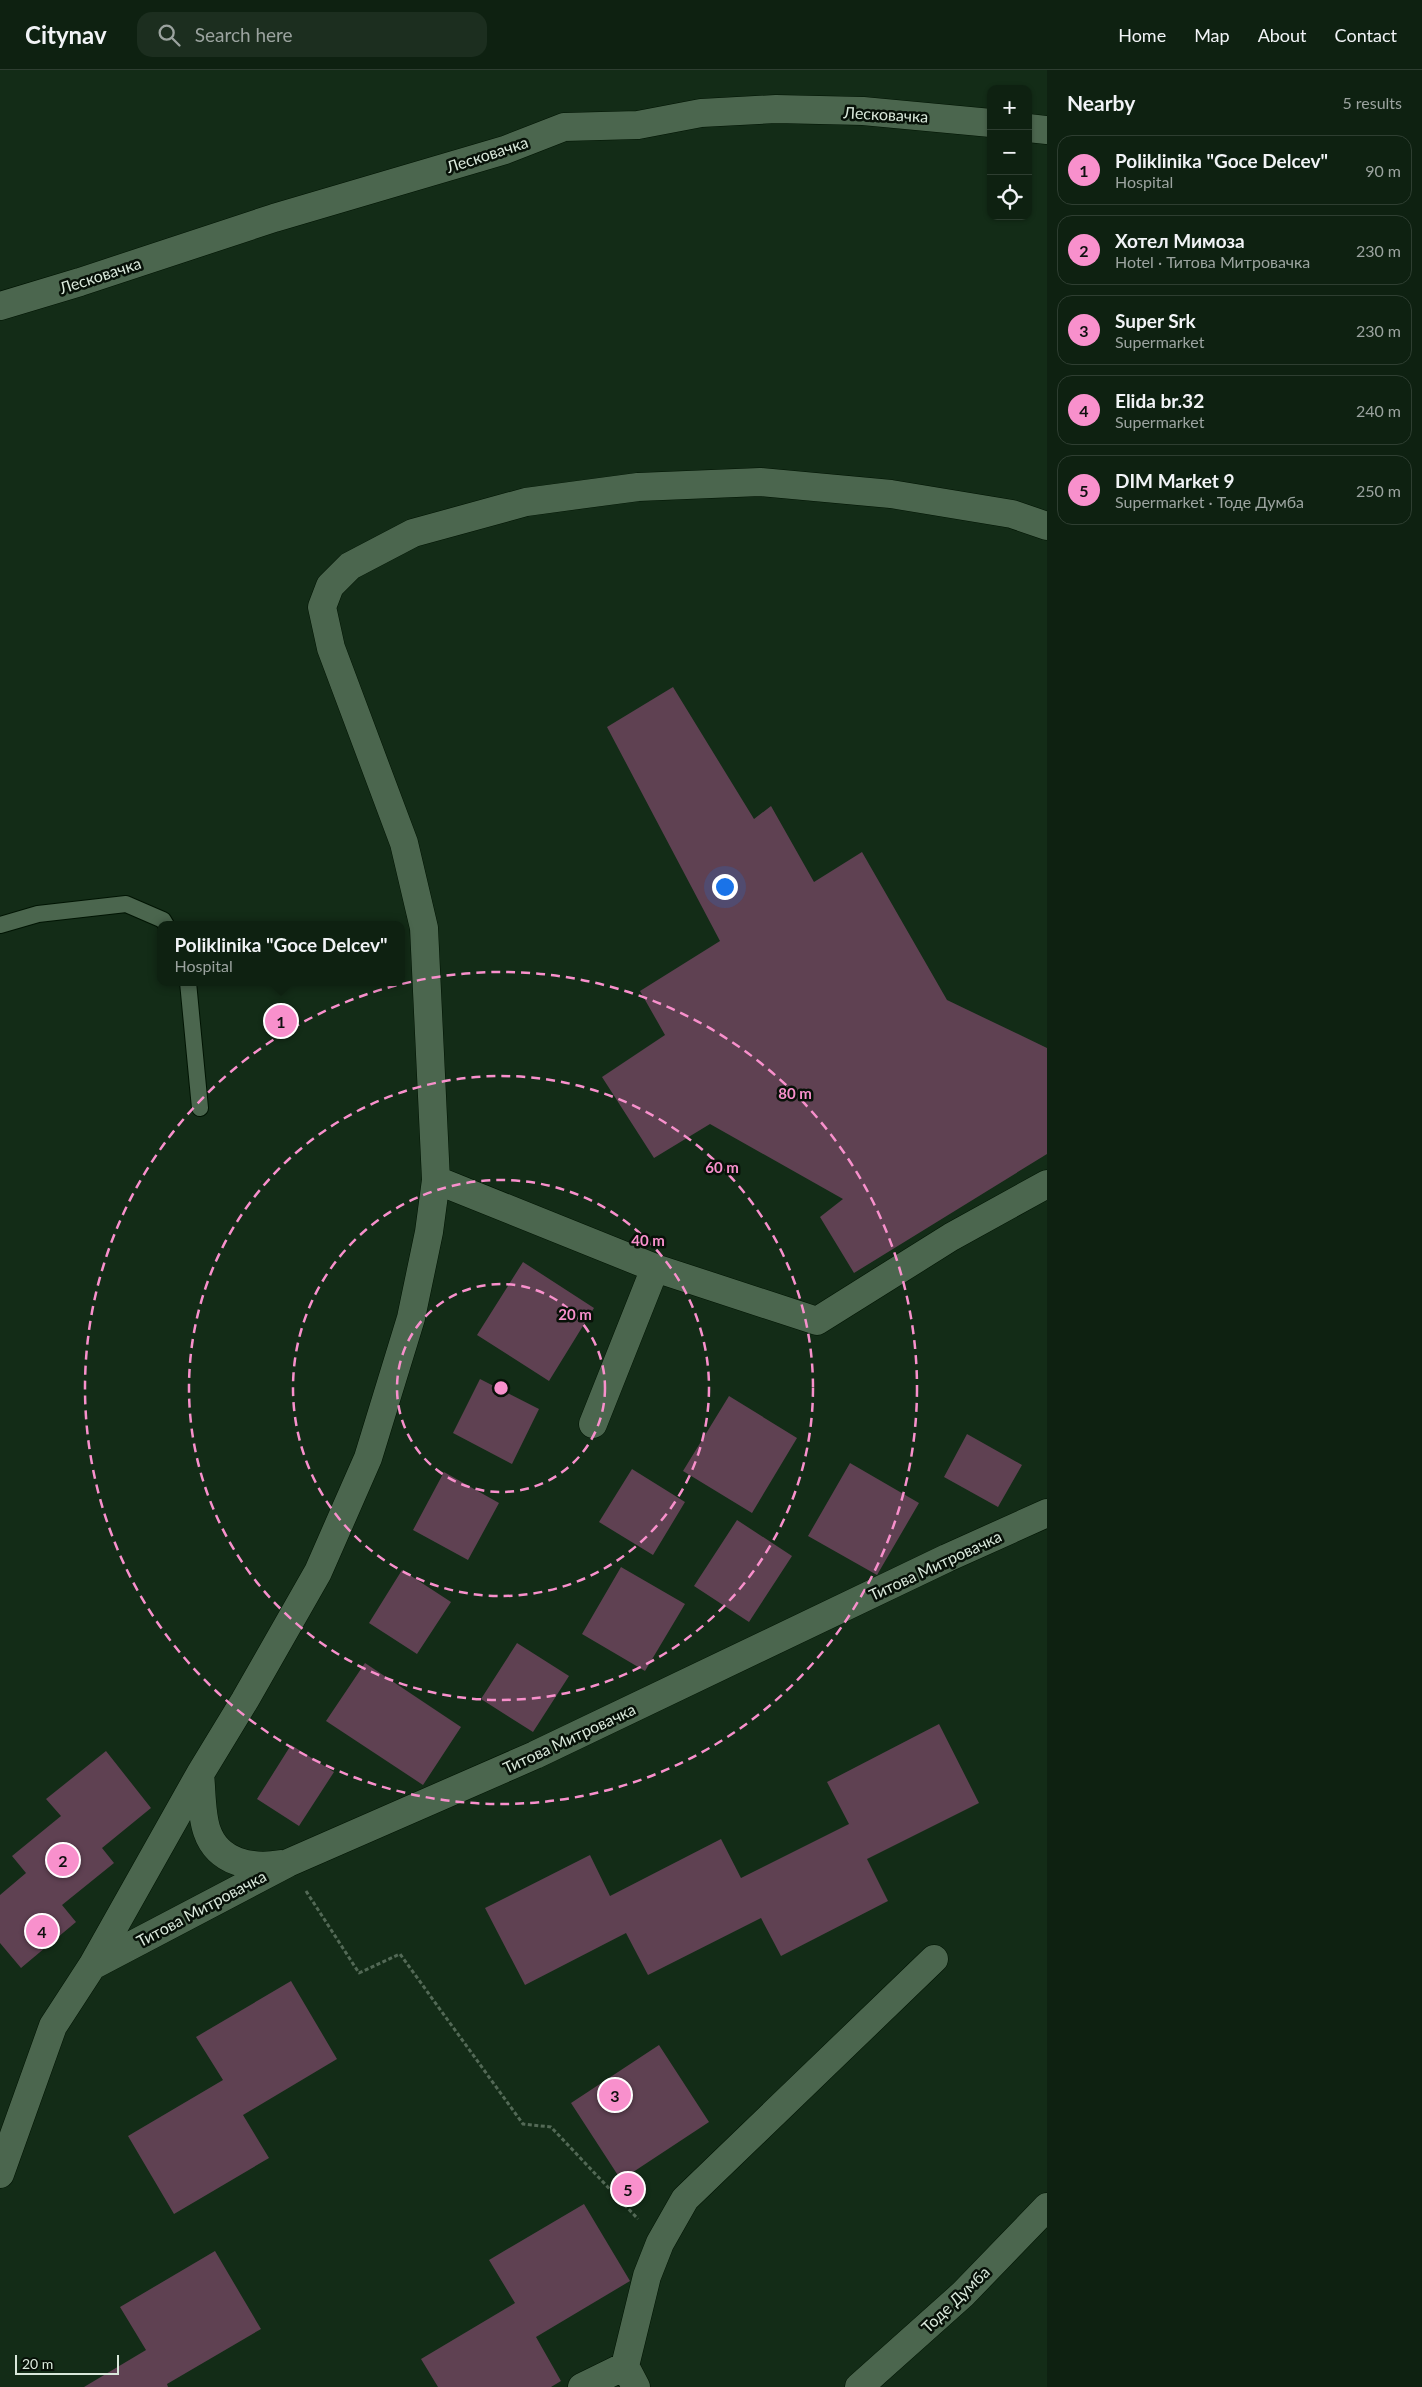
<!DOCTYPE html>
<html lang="en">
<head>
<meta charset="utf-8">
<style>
	body { margin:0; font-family:Lato,sans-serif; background:#1c2e1f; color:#f1f3f6 }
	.controls { position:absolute; right:15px; top:15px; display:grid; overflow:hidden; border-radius:10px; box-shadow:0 1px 4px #0004 }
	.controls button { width:45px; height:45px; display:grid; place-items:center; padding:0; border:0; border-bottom:1px solid #2e3e31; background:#0e2111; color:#f1f3f6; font:25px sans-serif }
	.scale { position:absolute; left:15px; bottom:12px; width:104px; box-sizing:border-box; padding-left:5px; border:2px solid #d9e8db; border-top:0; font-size:14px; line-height:18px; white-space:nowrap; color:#d9e8db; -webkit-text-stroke:4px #071108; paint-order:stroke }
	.you { position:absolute; left:724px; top:816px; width:18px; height:18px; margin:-12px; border:4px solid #fff; border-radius:50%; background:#1a73e8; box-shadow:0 0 0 8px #1a73e833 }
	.badge { display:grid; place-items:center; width:32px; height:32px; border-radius:50%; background:#f890cc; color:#111; font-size:16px; font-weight:700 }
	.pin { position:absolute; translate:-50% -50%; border:2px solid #fff; box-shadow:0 1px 5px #0006 }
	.popup { position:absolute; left:157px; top:851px; width:248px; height:65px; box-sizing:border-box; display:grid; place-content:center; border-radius:10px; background:#0e2111; filter:drop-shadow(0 1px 4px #0005); font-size:16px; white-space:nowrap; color:#9ba39f }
	.popup b { font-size:19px; color:#f1f3f6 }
	.popup::after { content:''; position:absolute; left:50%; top:100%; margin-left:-10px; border:10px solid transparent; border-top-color:#0e2111 }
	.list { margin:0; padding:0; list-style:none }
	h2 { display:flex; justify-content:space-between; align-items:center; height:65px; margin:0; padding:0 20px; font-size:21px }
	h2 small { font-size:16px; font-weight:400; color:#9ba39f }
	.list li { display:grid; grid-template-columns:32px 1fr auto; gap:15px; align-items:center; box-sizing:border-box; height:70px; margin:0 10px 10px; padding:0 10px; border:1px solid #2e3e31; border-radius:15px }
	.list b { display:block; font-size:19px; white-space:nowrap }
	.list p { margin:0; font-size:16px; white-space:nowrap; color:#9ba39f }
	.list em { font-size:16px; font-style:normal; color:#9ba39f }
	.icon { flex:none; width:28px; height:28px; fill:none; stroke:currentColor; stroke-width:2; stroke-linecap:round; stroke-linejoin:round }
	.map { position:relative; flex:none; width:1047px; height:2317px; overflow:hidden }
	header { display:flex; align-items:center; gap:30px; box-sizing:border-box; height:70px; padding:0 25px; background:#0e2111; border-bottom:1px solid #2e3e31 }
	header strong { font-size:24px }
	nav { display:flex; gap:28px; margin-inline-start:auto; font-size:18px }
	.search { width:350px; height:45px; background:#1c2e1f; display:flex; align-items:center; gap:12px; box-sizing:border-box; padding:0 18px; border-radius:15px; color:#9ba39f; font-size:19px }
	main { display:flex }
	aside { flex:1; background:#0e2111 }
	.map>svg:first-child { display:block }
</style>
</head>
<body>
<header>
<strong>Citynav</strong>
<div class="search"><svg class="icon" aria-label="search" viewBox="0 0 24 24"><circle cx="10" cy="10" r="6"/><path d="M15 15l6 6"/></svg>Search here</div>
<nav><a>Home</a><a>Map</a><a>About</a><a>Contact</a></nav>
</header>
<main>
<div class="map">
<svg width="1047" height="2317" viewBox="0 0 1047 2317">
	<rect width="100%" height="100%" fill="#132c17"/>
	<path fill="#5f4152" d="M673 617 754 749 771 736 814 812 862 782 947 930 1047 978V1084L854 1203 820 1147 843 1129 710 1054 654 1088 602 1007 665 965 640 921 720 871 607 657Z
		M523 1192 594 1238 549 1311 477 1265Z
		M480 1309 539 1339 512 1394 453 1363Z
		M729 1326 797 1368 752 1443 683 1401Z
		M967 1364 1022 1395 998 1437 944 1407Z
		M850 1393 919 1433 877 1505 808 1466Z
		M632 1399 685 1432 653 1485 599 1452Z
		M444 1402 499 1433 468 1490 413 1460Z
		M737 1450 792 1486 749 1552 694 1516Z
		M621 1497 685 1534 645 1601 582 1564Z
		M402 1500 451 1532 417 1584 369 1553Z
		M517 1573 569 1606 533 1662 481 1629Z
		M365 1593 461 1657 423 1715 326 1651Z
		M939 1654 979 1733 867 1789 888 1831 781 1886 761 1848 648 1905 626 1863 525 1915 485 1838 590 1785 610 1826 721 1769 741 1808 849 1754 827 1712Z
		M291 1675 334 1702 299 1756 257 1729Z
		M106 1681 151 1738 102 1778 114 1793 62 1835 76 1852 21 1898 0 1873V1825L26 1803 12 1786 61 1746 46 1729Z
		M291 1911 337 1989 243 2045 269 2088 174 2144 128 2066 223 2010 196 1967Z
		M659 1975 709 2052 621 2110 571 2033Z
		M584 2134 630 2211 536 2267 561 2311 551 2317H438L421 2289 515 2233 489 2190Z
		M215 2181 261 2259 167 2314 168 2317H84L146 2280 120 2237Z"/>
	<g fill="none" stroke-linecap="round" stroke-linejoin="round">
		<g stroke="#001403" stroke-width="18">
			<path id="service" d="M0 855 38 844 126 834 163 850 166 855
				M188 912 200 1038"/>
		</g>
		<g stroke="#001403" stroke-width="29">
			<path id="minor" d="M1028 58 1047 60
				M0 236 80 212 274 148 505 80 564 57 638 55 701 43 776 39 863 41 991 53
				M436 1110 655 1198 817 1251 951 1167 1047 1114
				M593 1354 655 1198
				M200 1704C202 1722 201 1744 207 1761 218 1793 252 1799 281 1794
				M92 1896 288 1793 535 1685 947 1488 1047 1443
				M0 2104 53 1956 92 1896 200 1704 245 1630 318 1502 368 1388 411 1248 429 1162 436 1110 424 858 404 773 331 578 322 537 330 516 350 496 413 463 526 432 638 417 760 412 891 424 1012 444 1047 456
				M582 2317 625 2296
				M636 2317 625 2296 647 2206 660 2173 685 2129 934 1889
				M859 2317 963 2224 1047 2137"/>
		</g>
		<path stroke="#536956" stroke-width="3" stroke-dasharray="4 2.5" stroke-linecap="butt" d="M306 1821 359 1903 400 1884 523 2054 551 2057 638 2149"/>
		<use href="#service" stroke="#4b664e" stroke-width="16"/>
		<use href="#minor" stroke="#4b664e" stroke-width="28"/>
	</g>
	<g fill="none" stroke="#f890cc" stroke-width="2.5" stroke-dasharray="9 6">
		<circle cx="501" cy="1318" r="104"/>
		<circle cx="501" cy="1318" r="208"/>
		<circle cx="501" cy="1318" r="312"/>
		<circle cx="501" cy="1318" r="416"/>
	</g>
	<g text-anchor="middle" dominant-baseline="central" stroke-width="5" stroke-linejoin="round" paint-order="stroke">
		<g font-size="16" fill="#d9e8db" stroke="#071108">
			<text transform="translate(886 44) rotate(3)">Лесковачка</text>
			<text transform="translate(487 84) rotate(-18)">Лесковачка</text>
			<text transform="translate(100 205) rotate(-18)">Лесковачка</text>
			<text transform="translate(935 1495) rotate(-25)">Титова Митровачка</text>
			<text transform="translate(569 1668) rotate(-25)">Титова Митровачка</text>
			<text transform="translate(201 1838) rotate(-28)">Титова Митровачка</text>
			<text transform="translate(955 2229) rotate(-44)">Тоде Думба</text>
		</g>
	</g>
	<circle cx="501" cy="1318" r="8" fill="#f890cc" stroke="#071108" stroke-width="2.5"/>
	<g font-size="15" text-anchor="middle" font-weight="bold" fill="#f890cc" stroke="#071108" stroke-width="5" stroke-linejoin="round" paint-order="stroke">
		<text x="795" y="1029">80 m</text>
		<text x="722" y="1103">60 m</text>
		<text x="648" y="1176">40 m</text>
		<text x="575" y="1250">20 m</text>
	</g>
</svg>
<div class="controls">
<button>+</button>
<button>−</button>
<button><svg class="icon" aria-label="locate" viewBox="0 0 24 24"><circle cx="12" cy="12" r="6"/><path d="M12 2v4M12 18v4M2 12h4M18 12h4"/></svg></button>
</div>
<div class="scale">20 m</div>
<div class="you"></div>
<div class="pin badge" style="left:281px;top:951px">1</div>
<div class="popup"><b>Poliklinika &quot;Goce Delcev&quot;</b>Hospital</div>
<div class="pin badge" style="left:63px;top:1790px">2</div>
<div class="pin badge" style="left:615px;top:2025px">3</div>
<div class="pin badge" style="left:42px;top:1861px">4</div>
<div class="pin badge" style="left:628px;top:2119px">5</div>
</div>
<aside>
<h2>Nearby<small>5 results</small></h2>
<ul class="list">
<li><span class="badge">1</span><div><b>Poliklinika &quot;Goce Delcev&quot;</b><p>Hospital</p></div><em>90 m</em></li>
<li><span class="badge">2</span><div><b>Хотел Мимоза</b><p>Hotel · Титова Митровачка</p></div><em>230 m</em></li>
<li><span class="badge">3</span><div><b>Super Srk</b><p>Supermarket</p></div><em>230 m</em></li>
<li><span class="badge">4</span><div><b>Elida br.32</b><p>Supermarket</p></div><em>240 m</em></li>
<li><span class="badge">5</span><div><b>DIM Market 9</b><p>Supermarket · Тоде Думба</p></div><em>250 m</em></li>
</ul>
</aside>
</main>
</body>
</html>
